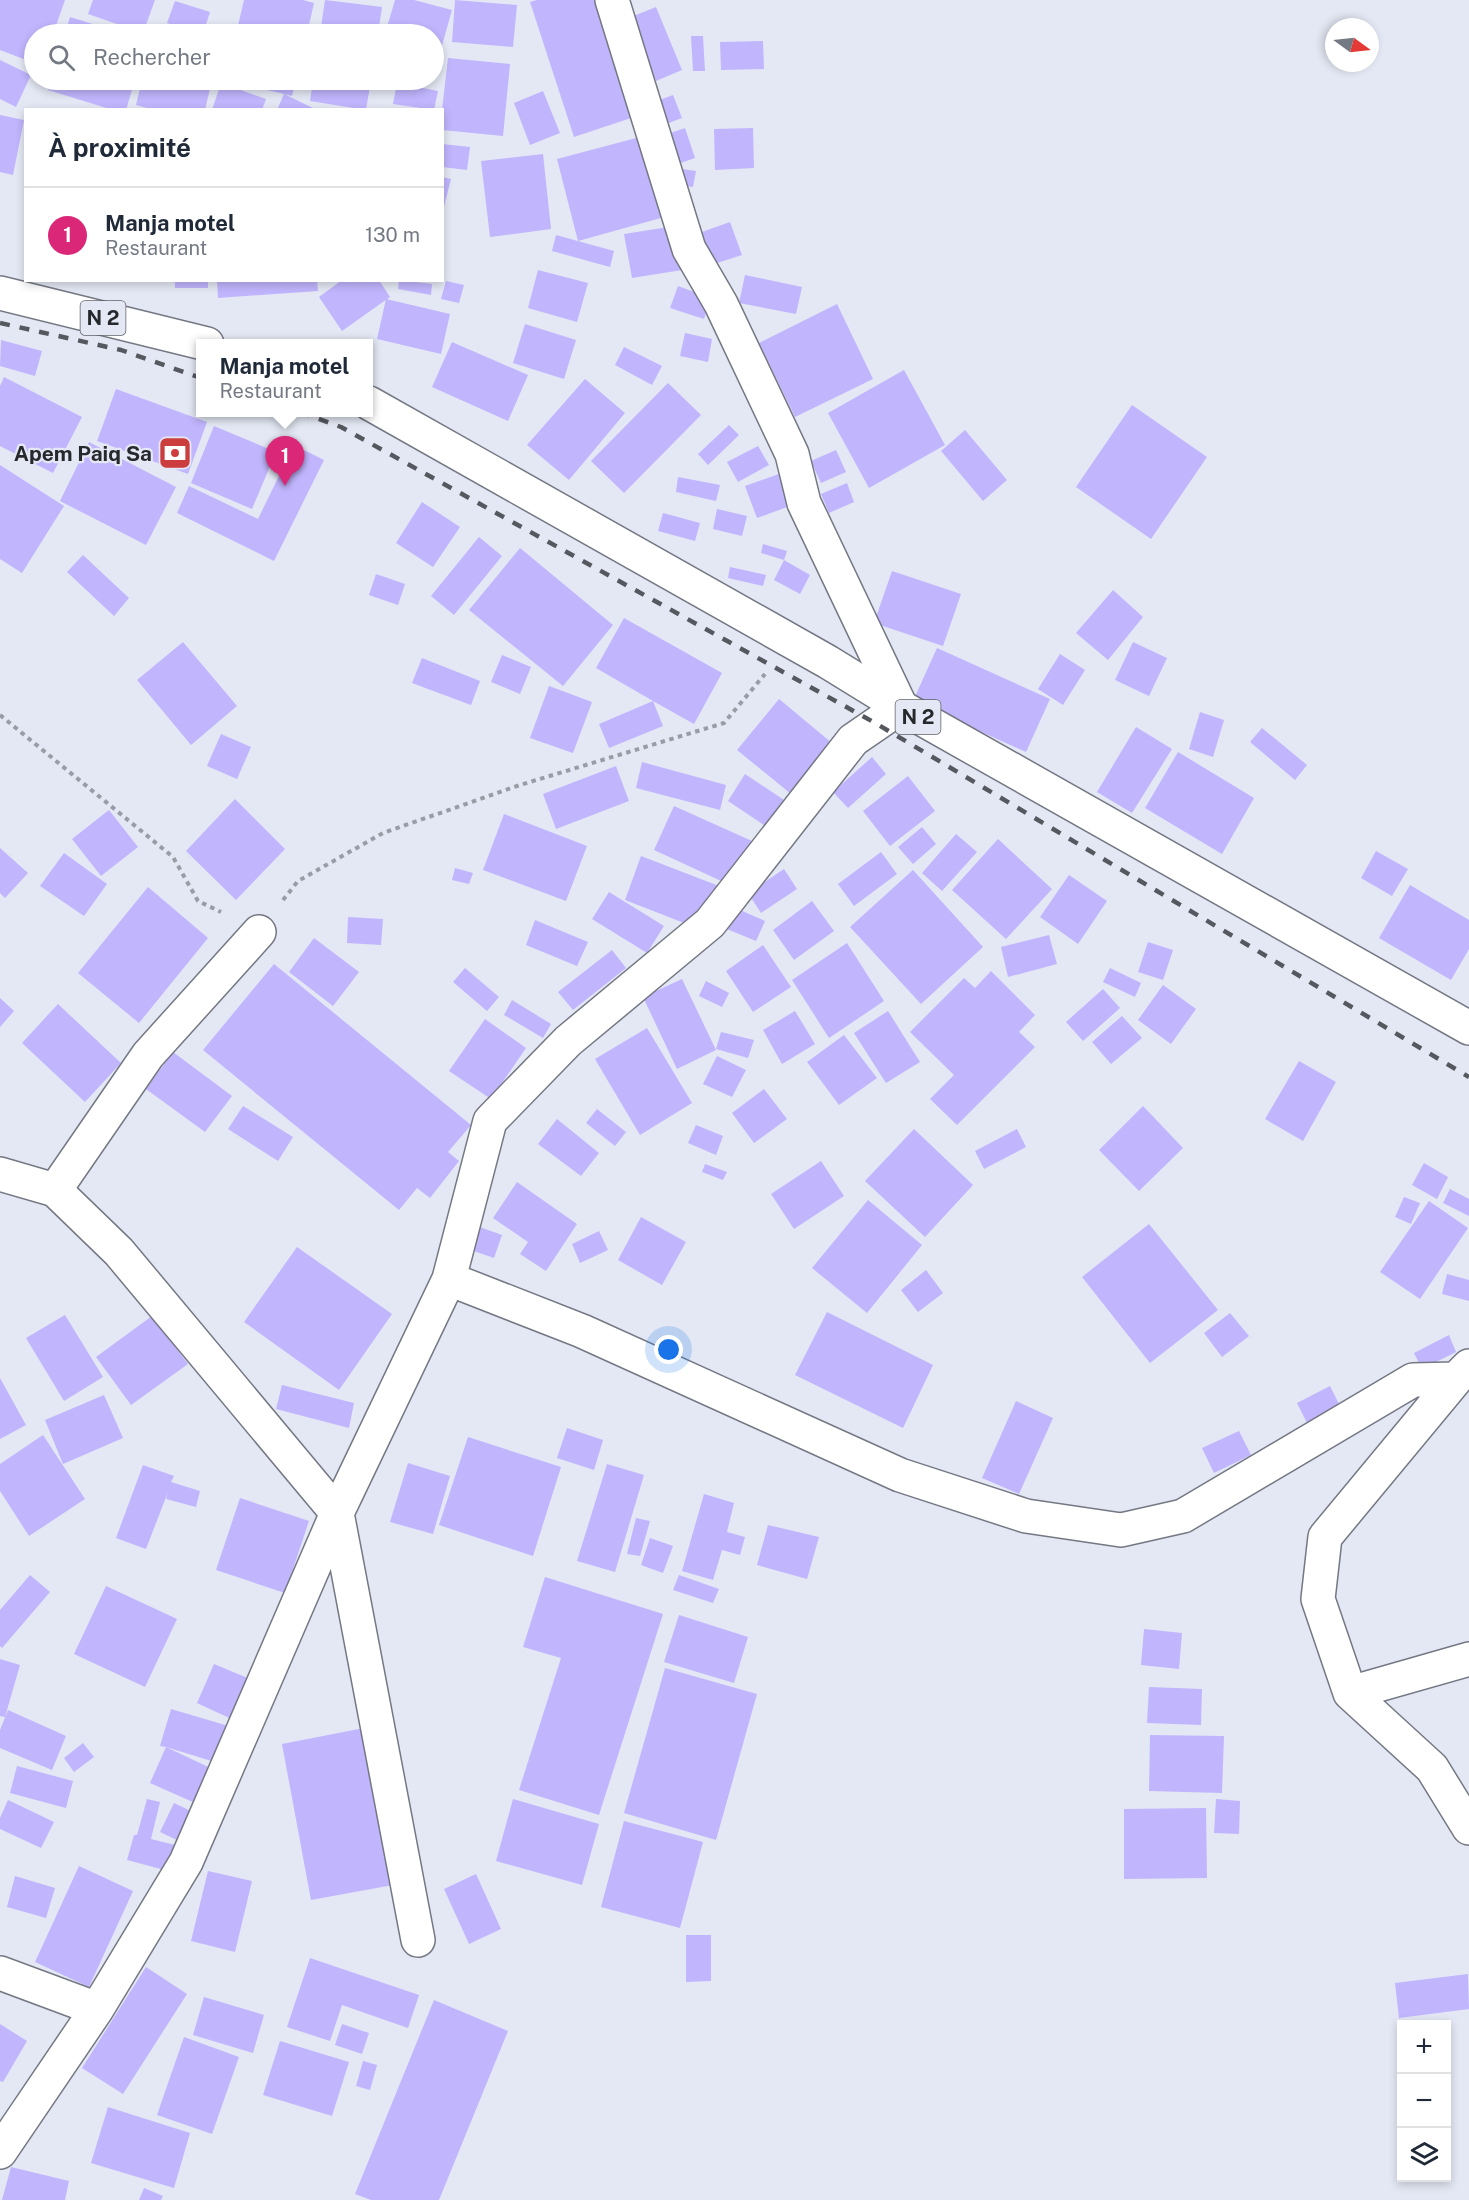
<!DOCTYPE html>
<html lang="fr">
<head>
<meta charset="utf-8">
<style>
	body { margin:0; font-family:"Public Sans",sans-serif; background:#f6f6f7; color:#1f2937 }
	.controls { position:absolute; right:18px; bottom:18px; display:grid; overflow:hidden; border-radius:0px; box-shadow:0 3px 9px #0003 }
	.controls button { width:54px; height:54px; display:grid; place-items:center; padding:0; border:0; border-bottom:2px solid #e0e1e3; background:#fff; color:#1f2937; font:30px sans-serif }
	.compass { position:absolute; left:1325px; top:18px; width:54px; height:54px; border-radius:50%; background:#fff; box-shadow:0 3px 9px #0003; rotate:105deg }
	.you { position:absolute; left:669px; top:1350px; width:21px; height:21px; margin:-15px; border:4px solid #fff; border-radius:50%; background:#1a73e8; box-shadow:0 0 0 9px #1a73e833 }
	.badge { display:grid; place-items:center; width:39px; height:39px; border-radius:50%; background:#db2777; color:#fff; font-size:20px; font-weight:700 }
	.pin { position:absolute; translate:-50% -50px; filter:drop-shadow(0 2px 3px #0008) }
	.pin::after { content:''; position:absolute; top:32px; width:21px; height:18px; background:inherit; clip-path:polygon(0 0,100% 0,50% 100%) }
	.popup { position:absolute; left:196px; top:339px; width:177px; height:78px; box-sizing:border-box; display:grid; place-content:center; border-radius:0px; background:#fff; filter:drop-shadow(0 2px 4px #0005); font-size:20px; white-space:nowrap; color:#747a83 }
	.popup b { font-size:22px; color:#1f2937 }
	.popup::after { content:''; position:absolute; left:50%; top:100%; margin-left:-12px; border:12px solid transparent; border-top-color:#fff }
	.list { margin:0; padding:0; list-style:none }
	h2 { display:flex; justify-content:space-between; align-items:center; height:78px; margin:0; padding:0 24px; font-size:26px }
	h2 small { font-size:20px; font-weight:400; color:#747a83 }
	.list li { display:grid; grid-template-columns:39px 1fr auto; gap:18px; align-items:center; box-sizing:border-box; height:96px; padding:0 24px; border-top:2px solid #e0e1e3 }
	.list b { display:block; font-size:22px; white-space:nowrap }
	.list p { margin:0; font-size:20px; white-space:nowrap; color:#747a83 }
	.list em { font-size:20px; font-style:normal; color:#747a83 }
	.icon { flex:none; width:33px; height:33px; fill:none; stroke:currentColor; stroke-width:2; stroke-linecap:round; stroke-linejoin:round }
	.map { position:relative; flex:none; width:1469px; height:2200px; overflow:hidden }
	.search { position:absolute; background:#fff; box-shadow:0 3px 9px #0003; left:24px; top:24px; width:420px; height:66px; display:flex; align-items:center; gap:15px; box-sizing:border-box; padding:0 21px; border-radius:33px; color:#747a83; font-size:22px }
	.panel { position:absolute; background:#fff; box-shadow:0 3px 9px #0003; left:24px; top:108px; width:420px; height:174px; border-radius:0px }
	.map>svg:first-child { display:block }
</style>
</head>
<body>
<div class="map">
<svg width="1469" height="2200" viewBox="0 0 1469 2200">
	<rect width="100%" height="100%" fill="#e3e8f4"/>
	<path fill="#c1b5fd" d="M0 0H65L53 34H34V63L0 50Z
		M93 0H155L143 33 88 14Z
		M244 0H303L314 3 307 34H236Z
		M325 0 382 7 378 34H320Z
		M395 0H414L452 10 434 74V34H385Z
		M455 0 517 5 513 47 452 42Z
		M537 0H595L634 117 574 137 530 2Z
		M175 1 210 12 203 34 167 23Z
		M656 7 682 70 656 81 631 17Z
		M70 17 125 34H65Z
		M155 27 183 34H153Z
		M691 36H703L705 71H693Z
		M763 41 764 69 721 70 720 42Z
		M448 58 510 64 503 136 442 130V110Z
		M0 60 31 75 16 107 0 99Z
		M51 80H135L126 110H113L48 90Z
		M142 80H212L205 110H154L136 105Z
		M224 80H296L292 96 284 94 317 110H277L284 94Z
		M313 80H371L366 110 310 101Z
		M221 83 266 99 262 110H212Z
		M397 83 438 91 434 110 393 104Z
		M543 91 560 133 530 145 514 103Z
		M673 95 682 118 658 127 649 104Z
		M0 115 24 120 13 175 0 172Z
		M685 128 695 158 672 166 662 136Z
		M753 128 754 168 715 170 714 129Z
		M640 137 661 218 578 241 557 159Z
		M442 144 470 147 467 170 442 167Z
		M543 154 551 229 490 237 481 161Z
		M675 168 696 171 693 187 673 184Z
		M442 177 451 179 443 211H442Z
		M730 222 742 255 711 265 699 233Z
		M675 226 682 270 632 278 624 234Z
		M556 235 614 251 610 267 552 251Z
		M538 270 588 283 577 322 528 308Z
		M745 275 802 287 796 314 739 303Z
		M175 280H208V288H175Z
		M217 280H317L318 291 218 298Z
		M342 280H379L390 297 342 331 319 297Z
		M399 280 432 284 431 295 398 289Z
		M446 281 464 285 459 303 441 299Z
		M678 286 711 298 704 319 670 308Z
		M386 299 450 314 441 354 377 339Z
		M837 304 873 379 795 417 759 343Z
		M525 324 576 340 564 379 513 363Z
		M685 333 712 339 708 362 680 356Z
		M1 340 42 351 35 376 0 366Z
		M452 342 528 375 508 421 432 387Z
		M624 347 662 366 652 385 615 365Z
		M904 370 945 445 869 488 828 413Z
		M4 377 82 417 53 473 0 446V386Z
		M585 379 625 413 569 480 527 445Z
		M668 383 701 415 624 493 591 461Z
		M116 389 207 422 188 474 97 441Z
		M1132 405 1207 457 1151 539 1076 487Z
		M729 425 739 435 708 465 698 454Z
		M214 426 276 452 252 509 191 483Z
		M965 430 1007 480 983 501 941 451Z
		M89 442 176 487 146 545 60 501Z
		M294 445 324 460 274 561 177 513 189 486 258 519Z
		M758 446 769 465 738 482 727 462Z
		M836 450 846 472 821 483 811 461Z
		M0 465 64 506 22 573 0 559Z
		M790 470 801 502 757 518 745 486Z
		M678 477 720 485 716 501 676 492Z
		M847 483 854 502 829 513 821 494Z
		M422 502 460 527 433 567 396 543Z
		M717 509 747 516 742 536 713 529Z
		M663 513 700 523 695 541 658 531Z
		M479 537 502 556 454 615 431 596Z
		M763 544 787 551 784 560 761 553Z
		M520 548 613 625 563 686 469 610Z
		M83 555 129 598 114 616 67 572Z
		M784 560 810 575 800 594 774 580Z
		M730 567 766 575 763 586 728 578Z
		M892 571 961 594 943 646 874 623Z
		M376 574 405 584 398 605 369 595Z
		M1113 590 1143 617 1108 660 1076 633Z
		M624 618 722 673 694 724 653 701 663 726 609 748 599 724 653 701 596 668Z
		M183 642 237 706 191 745 137 680Z
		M1133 642 1167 658 1149 696 1115 680Z
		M937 648 1050 699 1026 752 913 701Z
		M1060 654 1085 670 1063 705 1038 689Z
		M502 655 531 667 520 694 491 682Z
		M422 658 480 681 471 705 412 683Z
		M549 686 592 702 573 753 530 738Z
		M779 699 832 743 791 794 737 750Z
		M1200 712 1224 720 1213 757 1189 749Z
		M1136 727 1172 749 1132 813 1097 792Z
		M1262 728 1307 765 1295 780 1250 742Z
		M221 734 251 747 237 779 207 766Z
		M1178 752 1254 798 1222 854 1145 808Z
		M872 757 886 774 848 808 833 792Z
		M642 762 726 785 720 810 636 788Z
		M616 766 629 801 556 829 543 794Z
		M745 774 787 802 770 829 728 801Z
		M908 776 935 811 890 846 863 811Z
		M235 799 285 849 236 900 186 851Z
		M674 806 752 841 732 886 654 850Z
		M109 810 138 847 101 876 72 839Z
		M504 814 587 846 566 901 483 870Z
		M922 827 936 844 913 864 898 847Z
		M956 834 977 852 942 891 922 873Z
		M998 839 1052 889 1006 939 952 890Z
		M0 848 28 873 5 898 0 893Z
		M1376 851 1408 869 1392 896 1361 878Z
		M881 852 897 874 854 906 838 884Z
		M64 853 107 884 84 916 40 886Z
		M641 856 719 886 702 930 625 900Z
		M455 868 473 873 469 884 452 880Z
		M784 869 797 889 761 913 748 893Z
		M913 870 983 947 921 1004 850 927Z
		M1069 875 1107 901 1078 944 1040 917Z
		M1410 885 1469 920V949L1451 980 1379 938Z
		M148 887 208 938 139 1023 78 973Z
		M609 892 664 926 647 953 592 919Z
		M812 901 834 931 794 960 773 930Z
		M731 906 765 921 756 941 722 927Z
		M348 917 383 919 381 945 347 943Z
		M535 920 588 942 577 966 526 945Z
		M1049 935 1057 964 1008 977 1001 947Z
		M314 938 359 972 333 1006 289 972Z
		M1148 942 1173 950 1163 980 1138 972Z
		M847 943 884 1001 829 1038 792 980Z
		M763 945 791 987 753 1012 726 971Z
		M612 950 626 968 573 1010 558 992Z
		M274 964 471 1125 448 1152 459 1161 430 1198 417 1188 399 1210 203 1050Z
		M465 968 499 997 487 1011 453 982Z
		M1110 968 1141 983 1135 997 1103 982Z
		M991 971 1035 1015 1019 1032 1035 1047 957 1125 930 1099 954 1075 910 1032 964 978 975 988Z
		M682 979 716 1050 677 1069 643 997Z
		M706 981 729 993 722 1007 699 996Z
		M1163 985 1196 1009 1171 1044 1138 1020Z
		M1103 989 1120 1008 1083 1041 1066 1022Z
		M0 998 14 1011 0 1027Z
		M512 1000 551 1024 543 1038 504 1015Z
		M58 1004 121 1063 85 1102 22 1043Z
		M795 1011 815 1044 782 1064 763 1030Z
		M888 1011 920 1062 886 1083 854 1033Z
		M1122 1016 1142 1038 1111 1064 1092 1042Z
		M485 1019 526 1048 491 1099 449 1071Z
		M647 1028 692 1103 640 1135 595 1059Z
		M721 1032 754 1040 748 1058 716 1049Z
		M844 1035 877 1078 839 1105 807 1062Z
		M173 1052 232 1096 205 1132 146 1089Z
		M717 1056 746 1070 732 1097 703 1084Z
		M1299 1061 1336 1082 1303 1141 1265 1119Z
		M764 1089 787 1119 754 1143 732 1113Z
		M243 1106 293 1137 278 1161 228 1129Z
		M1143 1106 1183 1148 1139 1191 1099 1150Z
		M597 1109 626 1132 615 1146 586 1123Z
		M557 1119 599 1153 581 1176 538 1144Z
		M696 1125 723 1136 716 1155 688 1143Z
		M914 1129 973 1185 925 1237 865 1181Z
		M1017 1129 1026 1147 984 1169 975 1151Z
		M821 1161 844 1196 794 1229 771 1194Z
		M1424 1163 1448 1177 1437 1199 1412 1185Z
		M705 1164 727 1172 723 1180 702 1172Z
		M517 1182 577 1224 546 1271 520 1254 528 1242 493 1218Z
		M1450 1189 1469 1199V1216L1443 1203Z
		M1404 1197 1420 1203 1411 1224 1395 1217Z
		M868 1200 922 1245 867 1313 812 1268Z
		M1429 1201 1468 1228 1420 1299 1380 1272Z
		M641 1217 686 1242 662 1285 618 1260Z
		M1149 1224 1218 1310 1150 1363 1082 1277Z
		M480 1227 502 1235 494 1258 471 1250Z
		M599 1231 608 1250 580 1263 572 1244Z
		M297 1247 392 1314 339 1390 244 1322Z
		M926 1270 943 1293 918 1312 901 1290Z
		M1447 1274 1469 1280V1301L1442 1294Z
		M827 1312 933 1365 903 1428 795 1375Z
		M1230 1313 1249 1336 1222 1357 1204 1333Z
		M65 1315 103 1377 64 1401 26 1338Z
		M152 1316 188 1364 131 1405 96 1357Z
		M1449 1335 1456 1352 1422 1369 1414 1353Z
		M0 1378 26 1425 0 1439Z
		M282 1385 354 1403 349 1428 276 1409Z
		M1330 1386 1342 1410 1309 1427 1297 1403Z
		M104 1395 123 1438 63 1464 45 1420Z
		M1016 1401 1053 1418 1019 1494 982 1478Z
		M567 1428 603 1440 594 1470 557 1458Z
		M1239 1431 1251 1455 1214 1473 1202 1448Z
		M43 1435 85 1499 29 1536 0 1491V1464Z
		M468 1437 561 1467 533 1556 439 1525Z
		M408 1463 450 1476 433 1534 390 1522Z
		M607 1464 644 1475 615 1572 577 1561Z
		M143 1465 174 1476 171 1482 200 1491 196 1507 166 1499 168 1492 146 1549 116 1538Z
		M704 1494 734 1503 727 1532 745 1537 740 1555 722 1550 713 1580 682 1571Z
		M240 1498 309 1521 285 1593 216 1570Z
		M636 1518 650 1521 640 1556 627 1554Z
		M768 1525 819 1537 807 1579 757 1565Z
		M650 1538 673 1546 663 1573 641 1565Z
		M30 1575 50 1592 2 1648 0 1646V1610Z
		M679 1575 719 1589 713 1603 673 1590Z
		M545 1577 663 1614 599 1815 519 1790 561 1658 523 1647Z
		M106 1586 177 1619 145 1687 74 1654Z
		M679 1615 748 1637 734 1683 664 1662Z
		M1144 1629 1182 1633 1179 1669 1141 1665Z
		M0 1659 20 1665 5 1717 0 1716Z
		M214 1664 257 1682 240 1723 197 1703Z
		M665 1668 757 1694 716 1840 624 1813Z
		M1149 1687 1202 1689 1201 1725 1147 1723Z
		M171 1709 232 1727 221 1764 166 1747 221 1773 204 1807 150 1783 166 1747 160 1746Z
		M8 1710 66 1736 52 1770 0 1748V1730Z
		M364 1728 393 1885 311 1900 282 1744Z
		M1150 1735 1224 1736 1222 1793 1149 1791Z
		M83 1743 94 1757 74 1772 64 1758Z
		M17 1766 73 1781 66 1808 10 1793Z
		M147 1799 160 1802 151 1839 179 1846 172 1872 127 1860 134 1835H137Z
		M513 1799 599 1824 582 1885 496 1861Z
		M1216 1799 1240 1801 1239 1834 1214 1833Z
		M8 1800 54 1822 41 1848 0 1829V1818Z
		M174 1803 195 1813 181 1842 160 1832Z
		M1206 1808 1207 1878 1124 1879V1809Z
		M624 1821 703 1842 680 1928 601 1907Z
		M79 1866 133 1891 89 1987 35 1962Z
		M208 1871 252 1881 235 1952 191 1941Z
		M476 1874 501 1929 469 1944 444 1889Z
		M15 1876 55 1888 46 1918 7 1907Z
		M686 1935H711V1981L686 1982Z
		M310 1958 419 1995 408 2028 342 2005 330 2041 287 2027Z
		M146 1967 187 1994 123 2094 82 2068Z
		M1468 1974 1469 2009 1399 2018 1395 1983Z
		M204 1997 264 2015 253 2053 193 2035Z
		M434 2000 508 2031 439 2200H371L355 2194Z
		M0 2024 27 2041 3 2082 0 2081Z
		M342 2024 369 2033 362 2054 335 2045Z
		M184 2037 239 2057 212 2134 157 2115Z
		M280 2041 349 2062 332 2116 263 2095Z
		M363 2061 377 2065 370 2090 356 2086Z
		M108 2107 190 2133 174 2188 91 2163Z
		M11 2167 69 2181 65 2200H2Z
		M144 2188 163 2196 161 2200H139Z"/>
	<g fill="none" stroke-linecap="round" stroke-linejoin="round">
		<g stroke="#747883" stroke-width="36">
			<path id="minor" d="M0 1174 55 1190 119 1252 337 1513 418 1940
				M55 1190 148 1055 259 932
				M449 1279 490 1121 568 1041 710 923 853 740 901 707 804 503 792 454 721 304 689 249 612 0
				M1456 1379 1325 1537 1318 1599 1350 1693 1432 1768 1469 1828
				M1350 1693 1469 1659
				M0 1973 97 2009
				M0 2152 97 2009 186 1862 337 1513 449 1279 582 1331 900 1475 1026 1516 1121 1530 1183 1516 1413 1380 1456 1379 1469 1366"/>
		</g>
		<g stroke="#747883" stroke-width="36">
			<path id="major" d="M0 293 207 344
				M369 403 828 662 901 707 1469 1028"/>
		</g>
		<path stroke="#999ca5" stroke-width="4" stroke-dasharray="4.5 4.5" stroke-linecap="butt" d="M0 715 173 857 198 901 221 912
			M283 900 298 881 383 833 520 785 724 723 765 674"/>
		<use href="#minor" stroke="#fff" stroke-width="33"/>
		<use href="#major" stroke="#fff" stroke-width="33"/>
		<path stroke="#55585e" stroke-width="4.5" stroke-dasharray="10 10" stroke-linecap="butt" d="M0 323 121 350 201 378
			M300 412 341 427 877 724 1469 1077"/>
	</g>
	<defs>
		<g id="bank-square" transform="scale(1.725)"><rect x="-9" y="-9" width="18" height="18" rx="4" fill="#cc3d3d" stroke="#e3e8f4"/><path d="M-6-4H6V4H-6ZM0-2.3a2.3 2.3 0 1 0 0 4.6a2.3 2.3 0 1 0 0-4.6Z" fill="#fff"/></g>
	</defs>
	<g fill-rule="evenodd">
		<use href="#bank-square" x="175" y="453"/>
	</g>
	<g text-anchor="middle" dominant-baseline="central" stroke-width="4.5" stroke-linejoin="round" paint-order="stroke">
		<g fill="#e3e8f4" stroke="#5f6268" stroke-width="1.5">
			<rect x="80.5" y="301" width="45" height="34" rx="4.5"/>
			<rect x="895.5" y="700" width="45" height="34" rx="4.5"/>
		</g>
		<g font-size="20" font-weight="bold" fill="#26282c">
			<text x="103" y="318">N 2</text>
			<text x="918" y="717">N 2</text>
		</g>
		<g font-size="21" font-weight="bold" fill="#26282c" stroke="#e3e8f4" text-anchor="end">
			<text x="152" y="453">Apem Paiq Sa</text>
		</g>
	</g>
</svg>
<div class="controls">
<button>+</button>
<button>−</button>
<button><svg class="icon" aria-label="layers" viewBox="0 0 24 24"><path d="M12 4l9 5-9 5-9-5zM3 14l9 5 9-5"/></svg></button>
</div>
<svg class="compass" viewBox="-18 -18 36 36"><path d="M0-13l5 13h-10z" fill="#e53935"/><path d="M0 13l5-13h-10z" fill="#747a83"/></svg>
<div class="you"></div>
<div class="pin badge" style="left:285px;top:486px">1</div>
<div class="popup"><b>Manja motel</b>Restaurant</div>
<div class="search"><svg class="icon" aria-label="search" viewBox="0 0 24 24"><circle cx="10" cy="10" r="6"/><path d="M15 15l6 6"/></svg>Rechercher</div>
<section class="panel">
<h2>À proximité<small></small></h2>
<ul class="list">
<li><span class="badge">1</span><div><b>Manja motel</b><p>Restaurant</p></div><em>130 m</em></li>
</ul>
</section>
</div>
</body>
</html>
